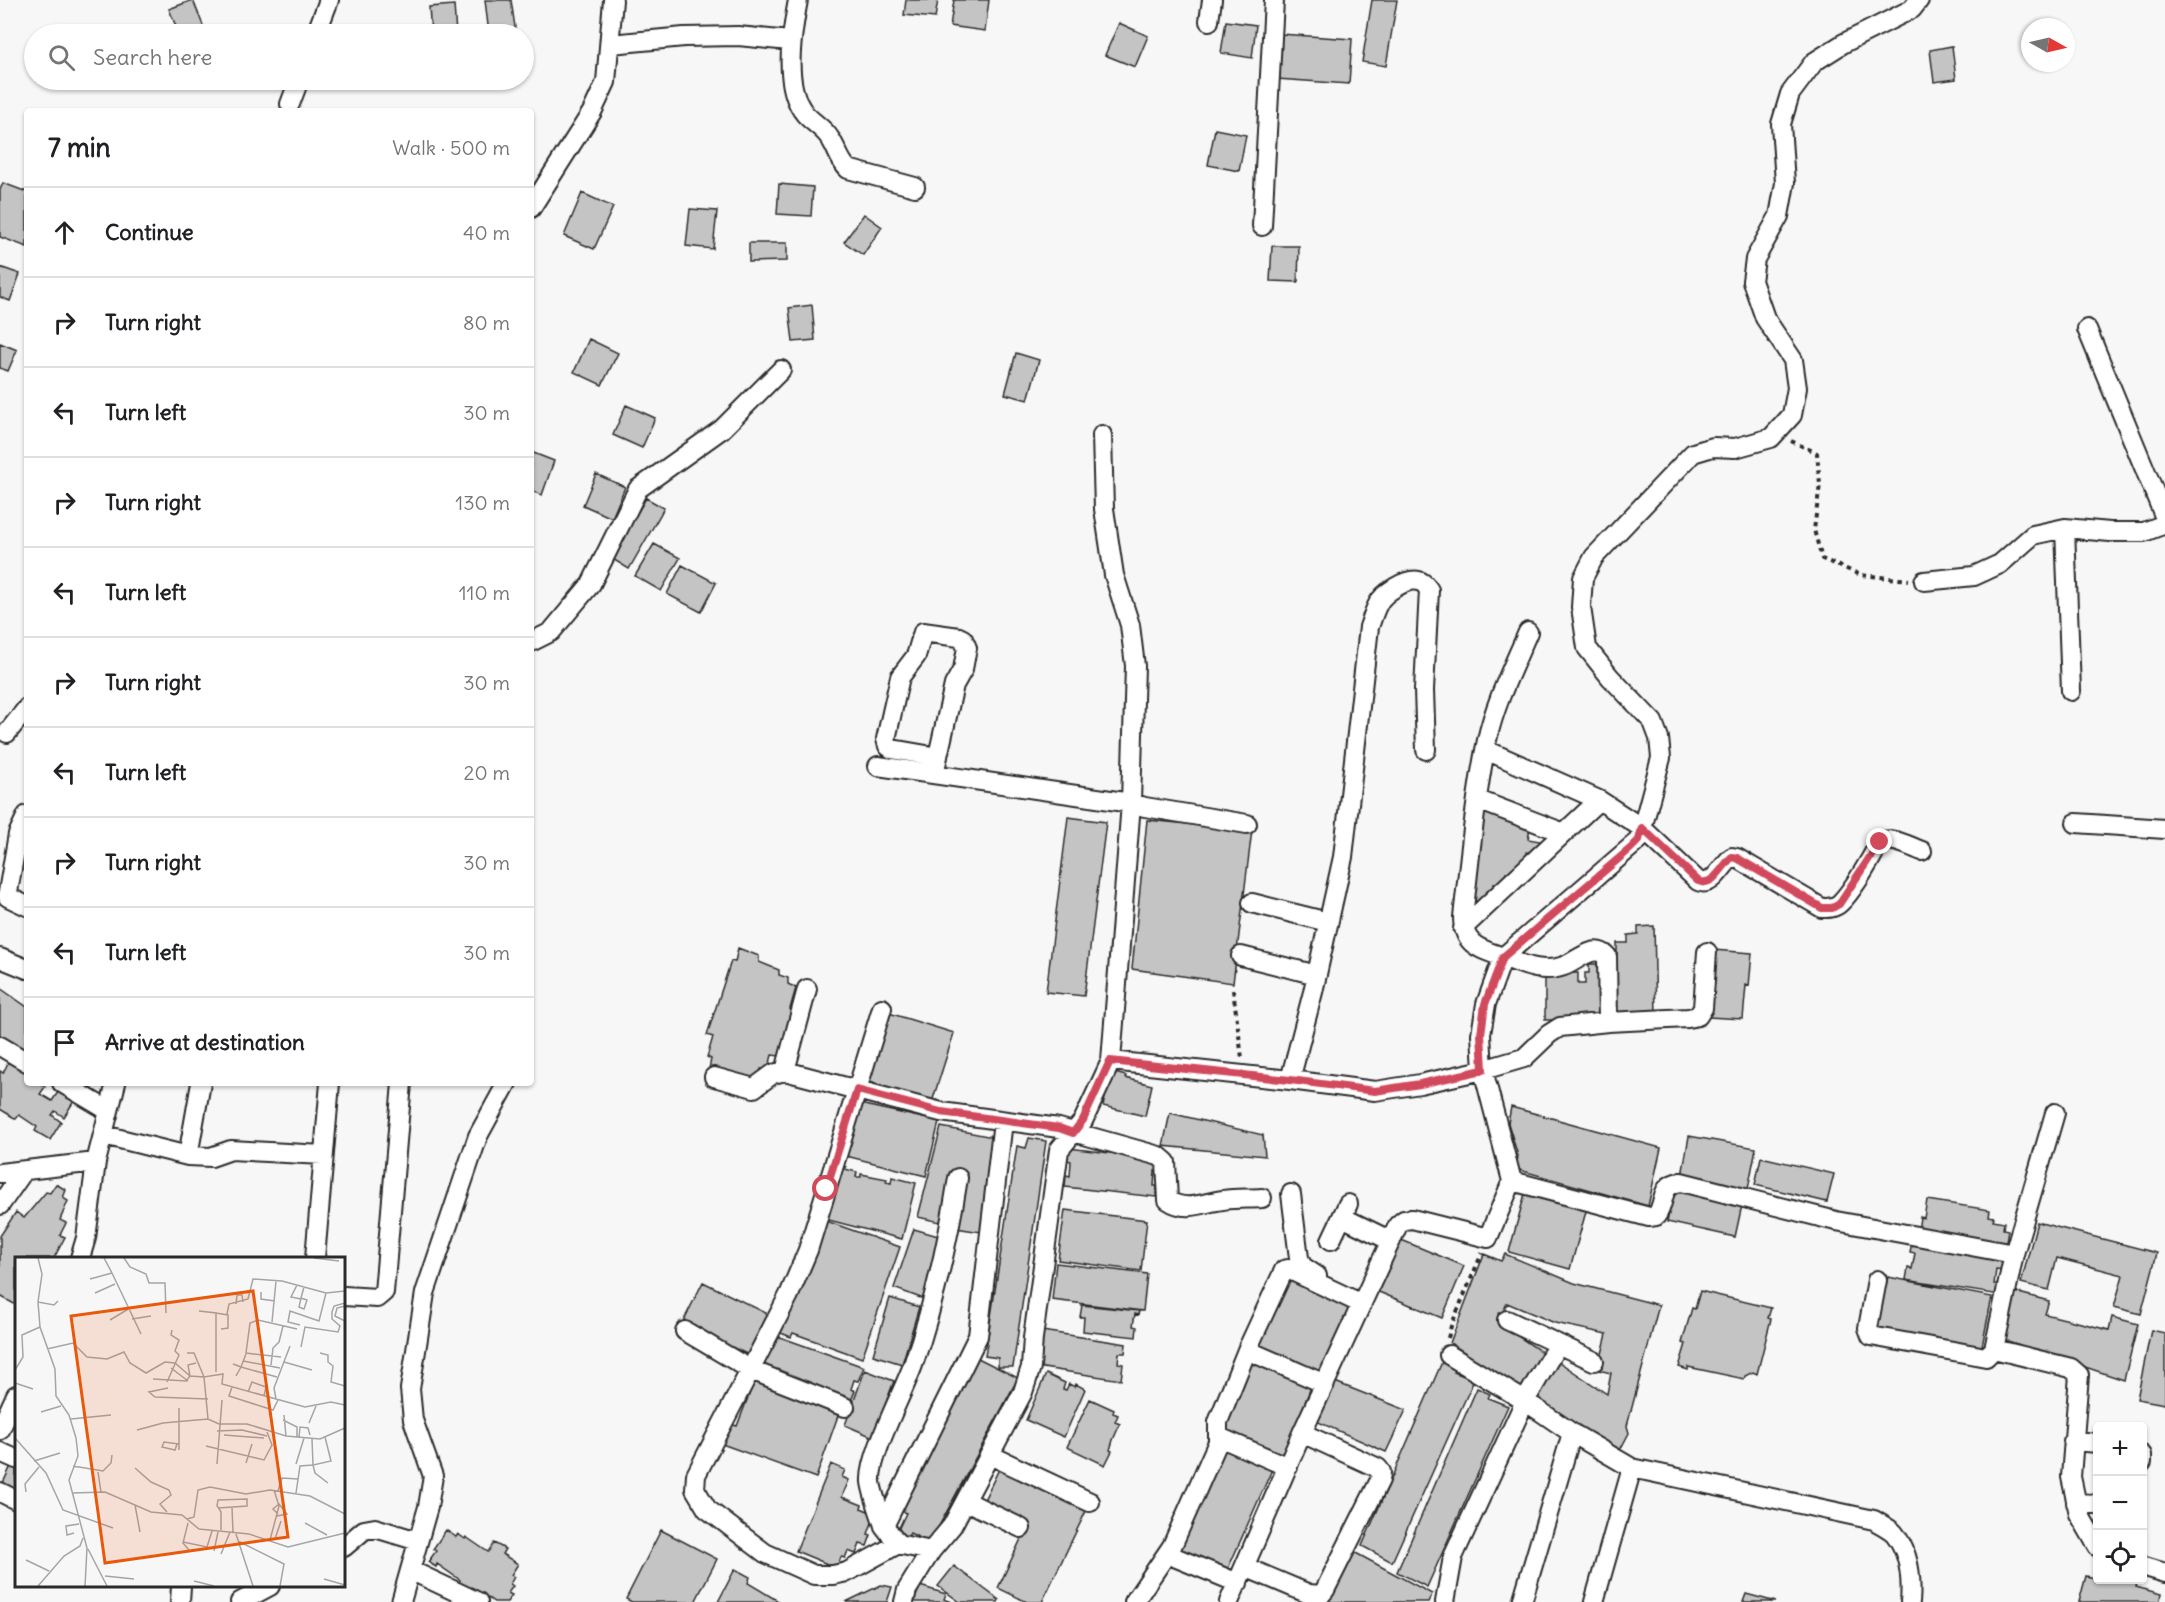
<!DOCTYPE html>
<html lang="en">
<head>
<meta charset="utf-8">
<style>
	body { margin:0; font-family:Delius,sans-serif; background:#f2f2f2; color:#202124 }
	.controls { position:absolute; right:18px; bottom:18px; display:grid; overflow:hidden; border-radius:6px; box-shadow:0 2px 4px #0004 }
	.controls button { width:54px; height:54px; display:grid; place-items:center; padding:0; border:0; border-bottom:2px solid #e0e0e0; background:#fff; color:#202124; font:30px sans-serif }
	.compass { position:absolute; left:2021px; top:18px; width:54px; height:54px; border-radius:50%; background:#fff; box-shadow:0 2px 4px #0004; rotate:98deg }
	.stop { position:absolute; width:18px; height:18px; margin:-14px; border:4px solid #d1495b; border-radius:50%; background:#fff }
	.stop.end { background:#d1495b; border-color:#fff; box-shadow:0 2px 6px #0008 }
	.list { margin:0; padding:0; list-style:none }
	h2 { display:flex; justify-content:space-between; align-items:center; height:78px; margin:0; padding:0 24px; font-size:26px }
	h2 small { font-size:20px; font-weight:400; color:#757577 }
	.list li { display:grid; grid-template-columns:39px 1fr auto; gap:18px; align-items:center; box-sizing:border-box; height:90px; padding:0 24px; border-top:2px solid #e0e0e0 }
	.list b { display:block; font-size:22px; white-space:nowrap }
	.list em { font-size:20px; font-style:normal; color:#757577 }
	.icon { flex:none; width:33px; height:33px; fill:none; stroke:currentColor; stroke-width:2; stroke-linecap:round; stroke-linejoin:round }
	.map { position:relative; flex:none; width:2165px; height:1602px; overflow:hidden }
	.search { position:absolute; background:#fff; box-shadow:0 2px 4px #0004; left:24px; top:24px; width:510px; height:66px; display:flex; align-items:center; gap:15px; box-sizing:border-box; padding:0 21px; border-radius:33px; color:#757577; font-size:22px }
	.panel { position:absolute; background:#fff; box-shadow:0 2px 4px #0004; left:24px; top:108px; width:510px; height:978px; border-radius:6px }
	.map>svg:first-child { display:block }
</style>
</head>
<body>
<div class="map">
<svg width="2165" height="1602" viewBox="0 0 2165 1602">
	<rect width="100%" height="100%" fill="#f7f7f7"/>
	<filter id="ink" filterUnits="userSpaceOnUse"><feTurbulence type="fractalNoise" baseFrequency=".0167" numOctaves="2"/><feDisplacementMap in="SourceGraphic" scale="12" xChannelSelector="R" yChannelSelector="G"/><feConvolveMatrix kernelMatrix="1 2 1 2 8 2 1 2 1" color-interpolation-filters="sRGB"/></filter>
	<g filter="url(#ink)">
		<path fill="#c4c4c4" stroke="#2b2b2b" stroke-width="1.5" d="M193 0 204 28 188 34H179L169 9Z
			M485 0H511L516 34H489Z
			M906 0H938L935 18 904 15Z
			M954 0H989L985 31 950 26Z
			M1372 0H1397L1386 66 1362 62Z
			M454 5 456 34H431L429 7Z
			M1226 21 1256 25 1252 58 1221 53Z
			M1119 23 1148 36 1135 67 1105 55Z
			M1280 34 1352 39 1349 84 1277 79Z
			M1952 46 1956 79 1934 82 1930 50Z
			M1215 129 1246 135 1239 171 1208 165Z
			M3 183 27 192V247L0 237V190Z
			M779 184 813 187 811 216 777 214Z
			M582 193 613 207 594 249 564 236Z
			M690 209 717 211 713 249 686 246Z
			M864 214 882 227 863 255 844 242Z
			M749 243H787V261L749 262Z
			M1272 246H1299L1298 282 1270 281Z
			M0 267 20 274 10 301 0 297Z
			M812 305 815 340 793 342 789 308Z
			M589 339 618 353 602 385 574 372Z
			M0 343 17 350 8 371 0 368Z
			M1016 353 1039 360 1028 400 1005 394Z
			M626 405 655 418 642 448 613 435Z
			M531 452 554 461 542 495 531 491Z
			M596 474 625 487 612 518 583 505Z
			M646 498 664 508 629 569 611 558Z
			M654 544 680 558 661 591 635 576Z
			M682 565 716 583 701 612 667 594Z
			M1480 808 1497 811 1496 817 1531 822 1528 839 1540 841 1538 853 1527 852 1525 868 1518 874 1506 873 1505 885 1494 884 1493 896 1483 895V907L1468 904Z
			M1068 817 1106 822 1084 996 1046 992Z
			M1147 820 1252 830 1233 983 1132 969Z
			M1654 926 1656 1016 1613 1015V954H1617V943H1628V935L1638 934V927Z
			M738 948 759 956V962L779 970V975L788 978V984L796 988 790 1009H793L780 1056 772 1055 768 1071 761 1069 757 1084 709 1069 711 1059 707 1057 713 1037 707 1035 731 961 735 962Z
			M1713 950 1752 953 1749 986 1746 985 1743 1019 1708 1017Z
			M1589 964H1601L1604 1020H1545V973H1578V984H1585V973H1589Z
			M0 988 27 1007V1059L0 1039Z
			M889 1013 954 1033 932 1102 867 1081Z
			M9 1061 27 1072V1083H39L45 1087 40 1094 52 1101 58 1092 74 1101 64 1117 55 1111 52 1115 61 1122 50 1140 35 1131 37 1127 19 1115 16 1119 0 1109V1071L3 1073Z
			M1111 1072 1126 1076 1125 1078 1152 1085 1145 1116 1103 1106Z
			M855 1103 928 1119 929 1115 940 1118 926 1176 842 1155Z
			M1511 1107 1661 1148 1648 1206 1516 1169 1518 1156 1508 1123Z
			M1170 1113 1263 1135 1265 1156 1163 1146Z
			M941 1127 993 1137 981 1232 956 1228 953 1172 940 1222 918 1217Z
			M1689 1136 1756 1148 1748 1189 1682 1176Z
			M1029 1138 1046 1141 1013 1367H998V1358L985 1356 1017 1146 1026 1148Z
			M1068 1148 1161 1159 1159 1172 1155 1171 1154 1186H1157L1156 1197 1065 1187 1066 1175 1070 1176 1071 1161 1067 1160Z
			M1761 1157 1834 1174 1827 1202 1755 1185Z
			M836 1164 846 1167 845 1169 857 1172 856 1177H861V1174L887 1179 886 1182 891 1183 892 1177 916 1183 902 1239 821 1218Z
			M56 1184 66 1190 63 1198 68 1201 60 1220 66 1223 60 1235 65 1237 54 1258H16V1305L0 1296V1236L16 1212 24 1218 46 1192 50 1193Z
			M1526 1190 1587 1208 1570 1269 1509 1252Z
			M1674 1190 1742 1205 1735 1237 1667 1222Z
			M1927 1200 1990 1210 1989 1216 1994 1217 1993 1220 2004 1222 2003 1229 2008 1230 2005 1247 1918 1232 1920 1217 1924 1218Z
			M1065 1210 1147 1220 1141 1271 1058 1260Z
			M826 1221 900 1247 862 1358 793 1333 791 1337 781 1333Z
			M2037 1222 2157 1253 2141 1314 2114 1307 2123 1275 2057 1258 2049 1290 2021 1283Z
			M914 1229 945 1238 926 1300 894 1288Z
			M1399 1239 1464 1266 1442 1318 1374 1290Z
			M1912 1242 2006 1257 2004 1271 1996 1270 1994 1284 2002 1285 2000 1295 1906 1280 1908 1268 1912 1269 1915 1253 1910 1252Z
			M1484 1254 1501 1261 1505 1254 1574 1283 1659 1305 1627 1426 1629 1433 1619 1452 1532 1397 1556 1360 1607 1394 1611 1373 1598 1370 1607 1334 1555 1323 1507 1303 1498 1323 1545 1354 1521 1390 1450 1343Z
			M1056 1263 1147 1274 1143 1311 1052 1300Z
			M1287 1272 1353 1303 1318 1376 1254 1348Z
			M1888 1277 1992 1297 1981 1351 1875 1332Z
			M703 1282 770 1315 751 1356 682 1324Z
			M1700 1291 1771 1308 1768 1318 1771 1319 1757 1374 1753 1372 1745 1376 1744 1379 1688 1367V1370L1679 1367 1686 1344 1682 1343 1692 1308 1695 1309Z
			M2015 1292 2049 1301 2045 1314 2109 1330 2112 1317 2138 1324 2124 1380 2005 1340Z
			M890 1298 919 1307 902 1364 873 1355Z
			M1082 1305 1139 1311 1138 1315 1135 1314 1133 1326 1137 1327 1136 1337 1083 1331 1084 1317H1080Z
			M2151 1330 2165 1333V1404L2137 1399Z
			M1042 1331 1126 1344 1125 1353H1119L1118 1363 1123 1364 1121 1380 1037 1367Z
			M777 1336 864 1367 858 1381 854 1380 851 1389 855 1391 850 1403 761 1370Z
			M976 1357 1018 1378 930 1543 910 1533 906 1540 895 1536 906 1513 901 1511Z
			M1250 1358 1313 1382 1282 1460 1221 1435Z
			M1442 1362 1456 1368 1454 1372 1474 1380 1392 1562 1362 1546Z
			M865 1370 894 1381 873 1437 845 1425Z
			M1046 1374 1065 1383 1063 1389 1066 1390 1069 1384 1075 1387 1076 1384 1085 1389 1064 1437 1026 1420Z
			M754 1382 840 1410 816 1478 722 1444 730 1424 737 1426Z
			M1335 1382 1406 1410 1386 1452 1316 1421Z
			M1477 1388 1490 1394 1488 1398 1508 1406 1427 1587 1397 1572Z
			M1090 1399 1114 1410 1113 1413 1118 1415 1115 1422 1120 1424 1113 1440 1110 1450 1112 1451 1105 1465 1067 1447Z
			M1220 1441 1274 1465 1227 1571 1174 1549Z
			M12 1464 16 1467V1493L2 1485Z
			M831 1464 845 1470 842 1477 849 1480 842 1497 862 1505 861 1508 875 1514 868 1534 871 1535 867 1546 860 1544 856 1554 848 1551 845 1558 841 1557 837 1568 796 1551Z
			M1000 1467 1087 1509 1042 1602H1027L998 1588 1028 1524 983 1502Z
			M446 1530 456 1537 458 1534 465 1539 466 1537 488 1552 494 1543 505 1549 502 1554 518 1564 511 1575 514 1577 510 1584 513 1586 508 1593 512 1595 507 1602H494L472 1587 470 1590 459 1583 460 1580 437 1564 436 1567 428 1562 436 1551 433 1549Z
			M661 1530 717 1559 695 1602H632L626 1599Z
			M1352 1551 1432 1594 1428 1602H1326Z
			M954 1566 999 1600 998 1602H960L938 1586Z
			M735 1569 750 1577 748 1583 780 1602H718Z
			M2096 1573 2098 1580H2122L2137 1583 2136 1587 2161 1594 2159 1602H2079L2086 1576 2095 1578Z
			M881 1585 892 1587 887 1602H846Z
			M920 1586 946 1594 944 1599 952 1602H914Z
			M1746 1594 1776 1602H1743Z"/>
		<g fill="none" stroke-linecap="round" stroke-linejoin="round">
			<g stroke="#2b2b2b" stroke-width="22">
				<path id="street" d="M798 0C792 33 782 86 805 114 812 122 823 128 829 137 837 147 838 159 848 169L915 187
					M1209 21 1212 0
					M316 34 329 0
					M611 44 684 37 738 36 790 41
					M290 104 299 80
					M531 208 592 112 606 82 613 0
					M1262 226 1274 0
					M2087 329 2165 518
					M2065 528 2071 691
					M1924 581 1974 576 2000 564 2033 535 2065 528 2110 532H2144L2165 524
					M531 642 551 632 591 584 638 489 722 429 781 370
					M7 733 27 708
					M1486 750 1599 800 1642 828 1698 881C1713 888 1721 866 1732 857L1737 858 1822 908C1829 908 1835 908 1840 903 1853 890 1871 859 1880 842 1893 836 1910 847 1922 851
					M878 766 1131 803 1145 807 1247 824
					M934 774 954 685 963 669 967 648 963 639 959 637 923 632 916 656 900 677 886 739 888 746 892 749 938 757
					M1478 800 1564 833
					M27 815 18 834 8 892V897L27 906
					M2076 823 2165 829
					M1252 903 1328 922
					M1463 928 1599 800
					M1241 956 1317 975
					M0 958 27 969
					M882 1008 808 1250 789 1295 696 1475 695 1489 707 1509 765 1553 814 1575H833L847 1572 898 1544 931 1551
					M1608 1022 1607 956C1593 943 1578 961 1564 966 1542 974 1524 965 1503 957L1639 840 1661 758 1659 738 1653 722 1610 677 1587 648 1581 607 1583 578 1594 557 1693 453 1713 447 1735 448 1771 438 1792 415 1797 388 1793 360 1765 318 1752 281 1755 259 1779 216 1785 183 1781 124 1790 94 1814 62 1844 43 1912 9 1919 0
					M0 1046 27 1062
					M1111 1061 1290 1080 1375 1091 1420 1084 1483 1070 1481 1034 1486 1004 1503 957C1481 949 1463 946 1463 917 1470 858 1475 798 1487 740 1495 703 1513 667 1528 632
					M785 1071 807 989
					M714 1077 754 1088 773 1074 785 1071 941 1112 1059 1128 1159 1156 1166 1162 1168 1200C1187 1213 1203 1202 1223 1200 1236 1198 1249 1199 1262 1198
					M1290 1080 1313 992 1343 857 1369 627C1372 619 1374 611 1378 604 1383 593 1406 578 1419 581 1424 582 1426 586 1429 590L1424 690 1426 750
					M62 1083 109 1111
					M104 1135 188 1156 211 1157 231 1150 323 1155
					M188 1156 201 1083
					M0 1173 96 1162
					M1512 1181 1649 1217 1656 1216C1667 1202 1658 1185 1681 1182L1836 1221 2014 1254 2055 1113
					M1291 1194 1299 1258 1302 1266 1317 1276
					M0 1205 23 1172
					M1342 1217 1391 1241
					M1331 1240 1348 1204
					M80 1258 86 1238 96 1162 116 1083
					M315 1258 330 1083
					M1877 1280 1868 1328 1871 1336 1986 1357 1994 1349 2014 1254
					M344 1296 377 1298 384 1292 402 1083
					M1507 1320 1594 1361
					M685 1331 751 1370 845 1407
					M1994 1349 2071 1368 2079 1375 2071 1477 2079 1514 2098 1547
					M1247 1350 1325 1384
					M1449 1355 1525 1401 1558 1344
					M0 1430 16 1395
					M1219 1437 1288 1467
					M2073 1441 2098 1443
					M0 1452 16 1459
					M990 1455 1090 1502
					M2142 1455V1462
					M0 1492 16 1500
					M966 1501 1021 1528
					M2076 1503 2098 1504
					M884 1526C880 1512 873 1496 871 1482 869 1456 903 1393 913 1365 934 1304 948 1242 958 1178
					M898 1544 884 1526 978 1336 1003 1121
					M344 1547 364 1530 375 1528 418 1541
					M1167 1554 1238 1583
					M2142 1566 2165 1573
					M1245 1567 1309 1594 1321 1595 1325 1590 1380 1480 1381 1472 1378 1468 1302 1433
					M410 1570 478 1602
					M180 1602 181 1586
					M240 1602 270 1586
					M401 1602 428 1507 433 1476 413 1420 410 1389 425 1293 478 1136 507 1083
					M904 1602 907 1590 931 1551 952 1526 1023 1392 1031 1367 1033 1338 1059 1150 1083 1121 1111 1061 1131 803 1135 666 1130 625 1114 575 1104 509 1102 435
					M1134 1602 1172 1546 1218 1442V1422L1247 1350 1284 1270 1288 1269 1362 1304
					M1229 1602 1302 1433 1398 1225 1404 1220 1412 1219 1488 1238 1512 1181 1483 1070 1524 1058 1549 1034 1560 1027 1608 1022 1688 1018 1698 1016 1703 1008 1707 952
					M1445 1602 1453 1557 1525 1401 1572 1433 1632 1468
					M1522 1602 1572 1433
					M1594 1602 1632 1468 1874 1520C1880 1524 1889 1528 1894 1533 1910 1553 1912 1578 1910 1602"/>
			</g>
			<path stroke="#2b2b2b" stroke-width="4" stroke-dasharray="4.5 4.5" stroke-linecap="butt" d="M1791 441 1817 453 1820 484 1814 530 1822 559 1861 575 1909 580
				M1233 990 1242 1058
				M1448 1338 1451 1326 1482 1253"/>
			<use href="#street" stroke="#fff" stroke-width="18"/>
		</g>
	</g>
	<g fill="none" stroke-linecap="round" stroke-linejoin="round" filter="url(#ink)">
		<path stroke="#d1495b" stroke-width="8" d="M826 1189 857 1090 941 1112 1059 1128 1073 1133 1083 1120 1110 1061 1290 1080 1375 1091 1420 1084 1483 1070 1481 1034 1485 1004 1503 957 1630 849 1639 840 1642 828 1698 881C1713 888 1721 867 1732 857L1737 858 1822 908H1832L1839 904 1880 842"/>
	</g>
	<g transform="translate(15 1257)">
		<rect width="330" height="330" fill="#f7f7f7"/>
		<path fill="none" stroke="#a5a5a5" stroke-width="1.5" d="M23 1 27 17 23 45 25 70 40 112 41 139 54 158 61 181 63 199 54 223 72 291 70 329M109 1 115 10 131 17 134 26H150L151 56M299 1 324 4M97 16 126 77M75 22 97 16 89 1M282 28 276 40 286 42M246 35V42L260 44M80 36 100 27M286 41 292 43 289 52 284 50 286 41 289 30M23 45 39 48 43 44M221 47 222 38H227L228 45M330 49 322 51 320 59 330 64M184 54 201 56V115M201 56 213 58V71L206 72M212 57 214 47 233 42 238 22 267 24 311 36 330 34M117 62 136 59M95 63 115 51M257 65 261 24M285 68 273 65 275 54 304 64 311 36M286 90 290 70 323 75 325 69 317 62V55L319 49 330 46M32 92 58 86 72 100 92 102 109 95 115 106 131 116 150 105 160 106 175 119M172 96H179L189 120 208 117 207 127 290 150 316 145 330 148M305 96 313 98V105L318 109 316 125 330 129M231 97 226 110 262 120M266 100 231 96 235 66 243 63 282 72M228 104 265 111M269 105 297 113M218 107 226 110 221 119M256 108 258 91 264 85 268 69M156 111 173 124M0 113 8 100 7 78 25 70M175 119 173 108 181 106M138 122 171 124 175 119 189 120 193 162M152 125 164 98 160 94 164 83 156 78 157 73M0 126 18 132M217 130 214 139 258 153 263 143M153 131 134 135 140 140 193 142M233 135 237 125 251 130 249 139M261 142 259 131 275 89M26 155 46 149M269 158 271 179M56 162 96 158M268 163 282 170V180M294 166 301 149M122 173 148 166 193 162 204 167H232L271 179 305 182 330 171M202 174 227 173 252 179M209 178 249 181M284 180 285 170 293 171 295 178M310 180 316 204 298 208 300 216 313 226M0 181 31 216 48 253 98 271M162 187 160 193 147 190 149 185 164 187M191 189 249 203 257 188 252 175M164 193V151M19 204 45 196M231 206 237 187M202 207 207 143M281 207 289 181M58 209 88 214 96 206 97 198M120 211 136 225 154 233 156 238 145 247 152 255M83 215 86 235M263 234 267 221 283 222M11 235 10 227 24 210M57 236 90 235 136 255 167 258 184 272 234 277 273 290 330 276M281 236 285 209 298 208 297 182M120 248 125 275M217 250 218 275M203 251 232 249V242L203 243 202 249 203 250 206 255V273M262 259 272 257 264 247 258 252 263 257M172 262 179 260 183 233 195 230 231 237 255 233 295 239 330 257M173 266 168 286 174 293M290 266 312 278M59 276 52 278 51 269 64 267M221 277 238 329M260 282 266 264M255 283 264 249 259 233M223 284 269 307 265 329M168 285 192 290 197 274M73 292 92 329M199 294 203 275M206 297 215 275M11 303 34 314M90 319 119 322M309 322 330 328M179 324 199 329M23 329 49 299 65 289 68 281"/>
		<path fill="#e8590c" fill-opacity="0.15" stroke="#e8590c" stroke-width="3" d="M238 34 273 280 90 306 56 59Z"/>
		<rect width="330" height="330" fill="none" stroke="#2b2b2b" stroke-width="3"/>
	</g>
</svg>
<div class="controls">
<button>+</button>
<button>−</button>
<button><svg class="icon" aria-label="locate" viewBox="0 0 24 24"><circle cx="12" cy="12" r="6"/><path d="M12 2v4M12 18v4M2 12h4M18 12h4"/></svg></button>
</div>
<svg class="compass" viewBox="-18 -18 36 36"><path d="M0-13l5 13h-10z" fill="#e53935"/><path d="M0 13l5-13h-10z" fill="#757577"/></svg>
<div class="stop" style="left:826px;top:1189px"></div>
<div class="stop end" style="left:1880px;top:842px"></div>
<div class="search"><svg class="icon" aria-label="search" viewBox="0 0 24 24"><circle cx="10" cy="10" r="6"/><path d="M15 15l6 6"/></svg>Search here</div>
<section class="panel">
<h2>7 min<small>Walk · 500 m</small></h2>
<ul class="list">
<li><svg class="icon" aria-label="ahead" viewBox="0 0 24 24"><path d="M12 20V5M6 11l6-6 6 6"/></svg><div><b>Continue</b></div><em>40 m</em></li>
<li><svg class="icon" aria-label="right" viewBox="0 0 24 24"><path d="M7 20v-9h11M14 6l5 5-5 5"/></svg><div><b>Turn right</b></div><em>80 m</em></li>
<li><svg class="icon" aria-label="left" viewBox="0 0 24 24"><path d="M17 20v-9H6M10 6l-5 5 5 5"/></svg><div><b>Turn left</b></div><em>30 m</em></li>
<li><svg class="icon" aria-label="right" viewBox="0 0 24 24"><path d="M7 20v-9h11M14 6l5 5-5 5"/></svg><div><b>Turn right</b></div><em>130 m</em></li>
<li><svg class="icon" aria-label="left" viewBox="0 0 24 24"><path d="M17 20v-9H6M10 6l-5 5 5 5"/></svg><div><b>Turn left</b></div><em>110 m</em></li>
<li><svg class="icon" aria-label="right" viewBox="0 0 24 24"><path d="M7 20v-9h11M14 6l5 5-5 5"/></svg><div><b>Turn right</b></div><em>30 m</em></li>
<li><svg class="icon" aria-label="left" viewBox="0 0 24 24"><path d="M17 20v-9H6M10 6l-5 5 5 5"/></svg><div><b>Turn left</b></div><em>20 m</em></li>
<li><svg class="icon" aria-label="right" viewBox="0 0 24 24"><path d="M7 20v-9h11M14 6l5 5-5 5"/></svg><div><b>Turn right</b></div><em>30 m</em></li>
<li><svg class="icon" aria-label="left" viewBox="0 0 24 24"><path d="M17 20v-9H6M10 6l-5 5 5 5"/></svg><div><b>Turn left</b></div><em>30 m</em></li>
<li><svg class="icon" aria-label="arrive" viewBox="0 0 24 24"><path d="M6 21V4h12l-3 4 3 4H6"/></svg><div><b>Arrive at destination</b></div></li>
</ul>
</section>
</div>
</body>
</html>
